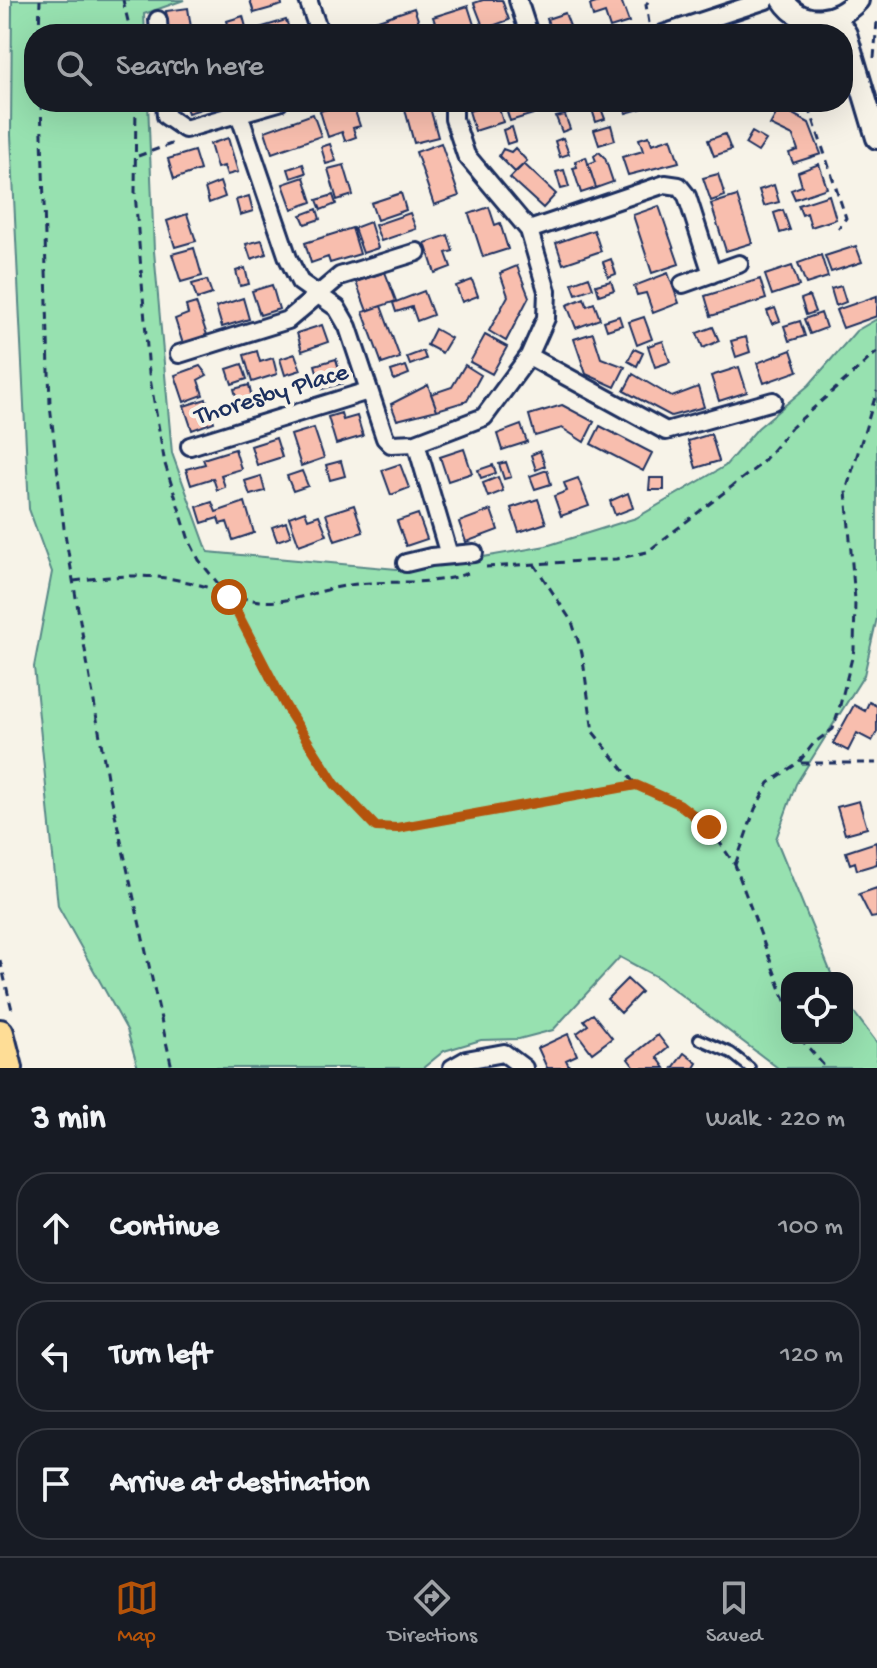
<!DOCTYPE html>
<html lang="en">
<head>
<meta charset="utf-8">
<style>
	body { margin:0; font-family:"Gochi Hand",sans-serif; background:#242831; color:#f1f3f6 }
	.controls { position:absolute; right:24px; bottom:24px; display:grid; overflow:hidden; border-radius:16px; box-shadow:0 8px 32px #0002 }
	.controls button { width:72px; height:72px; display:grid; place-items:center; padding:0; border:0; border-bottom:2px solid #363941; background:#171b24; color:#f1f3f6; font:40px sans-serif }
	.stop { position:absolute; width:24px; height:24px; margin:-18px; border:6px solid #b45309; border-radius:50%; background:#fff }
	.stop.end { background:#b45309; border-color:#fff; box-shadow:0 2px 8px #0008 }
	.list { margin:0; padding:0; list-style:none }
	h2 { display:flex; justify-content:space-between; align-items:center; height:104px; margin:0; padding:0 32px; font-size:34px }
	h2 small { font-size:26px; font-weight:400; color:#9ea1a6 }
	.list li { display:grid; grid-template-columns:52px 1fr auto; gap:24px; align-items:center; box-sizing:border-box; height:112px; margin:0 16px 16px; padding:0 16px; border:2px solid #363941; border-radius:32px }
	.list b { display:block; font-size:30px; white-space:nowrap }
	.list em { font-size:26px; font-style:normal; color:#9ea1a6 }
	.icon { flex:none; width:44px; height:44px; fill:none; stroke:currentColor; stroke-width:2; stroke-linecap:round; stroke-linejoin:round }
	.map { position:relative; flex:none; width:877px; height:1068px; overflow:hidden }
	.search { position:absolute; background:#171b24; box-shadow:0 8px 32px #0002; left:24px; right:24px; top:24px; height:88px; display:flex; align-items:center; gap:20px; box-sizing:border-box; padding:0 28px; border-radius:32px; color:#9ea1a6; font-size:30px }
	.sheet { height:488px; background:#171b24 }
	nav { display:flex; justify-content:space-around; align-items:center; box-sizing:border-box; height:112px; border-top:2px solid #363941; background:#171b24; font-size:22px; color:#9ea1a6 }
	nav a { display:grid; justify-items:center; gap:4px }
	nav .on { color:#b45309 }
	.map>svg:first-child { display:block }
</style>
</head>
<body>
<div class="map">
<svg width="877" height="1068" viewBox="0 0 877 1068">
	<rect width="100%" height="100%" fill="#f7f3e8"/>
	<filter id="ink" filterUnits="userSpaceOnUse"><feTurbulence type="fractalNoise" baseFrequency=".0125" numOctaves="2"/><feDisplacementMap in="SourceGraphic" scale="16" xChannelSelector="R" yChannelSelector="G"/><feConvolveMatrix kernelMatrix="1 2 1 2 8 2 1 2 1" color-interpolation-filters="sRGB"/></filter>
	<g filter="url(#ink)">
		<path fill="#97e1b0" stroke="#598887" stroke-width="2" d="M12 0H184L144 14 145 34H34V102H148L154 251 172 453 208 552 408 570 546 546 636 518 725 466 758 428 809 385 856 331 877 319V618L864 675 796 784 776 839 833 978H787V1038H847V1003L877 1043V1068H778L657 977 620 957 553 1030 519 1039 481 1040 444 1051 423 1068H138L127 1030 58 906 34 667 52 572 29 509 11 135Z"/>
		<path fill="#f8beae" stroke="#1b2f5e" stroke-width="2" d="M250 0H281L282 5 254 13Z
			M483 0H502L509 20 484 29 474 3Z
			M605 0H621L629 22 610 28 605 13 593 17 590 5Z
			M468 6 476 31 439 34 433 17Z
			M188 8 192 34H169L166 11Z
			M414 8 423 34H359L357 27Z
			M565 13 573 34H552L547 19Z
			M243 16 247 31 231 34 227 21Z
			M286 20 291 34H258L256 29Z
			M184 102H213L214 105 188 113Z
			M352 102 360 126 353 128 356 137 345 141 342 132 328 137 320 111Z
			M403 102 429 104 438 137 414 143Z
			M497 102 503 122 475 131 469 111Z
			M504 102H574L576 111 566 114 563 105 510 121Z
			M622 102H641L643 108 626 113Z
			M599 103 605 119 596 122 591 106Z
			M780 107 809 123 821 154 793 163 789 153 798 150 793 136 770 125Z
			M313 114 321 136 272 153 265 131Z
			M565 115 570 129 562 132 556 117Z
			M611 125 615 140 599 145 594 130Z
			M512 127 516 141 507 144 503 130Z
			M752 132 766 140 758 152 745 144Z
			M725 134 731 150 714 156 708 140Z
			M649 136 652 144 671 138 679 162 628 175 622 157 643 151 639 139Z
			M228 138 238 172 227 175 224 166 217 168 210 144Z
			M563 138 569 154 560 157 555 141Z
			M441 143 459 196 434 205 416 152Z
			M330 144 336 161 326 164 321 147Z
			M515 148 527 161 515 172 499 156 503 149 511 152Z
			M194 151 200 170 174 179 168 159Z
			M599 152 605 158 613 182 596 188 588 164 596 161 594 156Z
			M586 157 596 188 581 193 573 168 577 167 575 161Z
			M303 164 306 173 291 178 288 169Z
			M524 164 556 194 543 208 510 178Z
			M819 164 827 188 795 199 791 190 802 186 798 172Z
			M344 165 353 195 337 200 328 169Z
			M564 170 569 187 561 189 556 172Z
			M718 174 725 196 711 201 703 178Z
			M304 177 312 202 292 209 283 184Z
			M220 182 225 197 209 203 205 188Z
			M774 185 779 202 764 206 759 190Z
			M401 193 406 210 377 220 371 203Z
			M333 195 336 204 321 210 317 200Z
			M829 195 836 219 811 227 807 213 802 215 798 205Z
			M249 196 253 211 240 215 236 200Z
			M737 196 752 243 726 251 711 204Z
			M659 206 679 264 652 273 633 215Z
			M489 207 495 225 500 223 508 249 483 257 469 214Z
			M317 209 320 219 305 224 301 215Z
			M783 210 790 230 780 233 774 213Z
			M410 213 416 229 381 241 375 225Z
			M187 214 196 241 175 247 167 221Z
			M370 222 378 248 363 253 354 228Z
			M352 228 360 254 330 263 328 257 311 263 305 243Z
			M594 230 601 251 563 264 556 243Z
			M448 235 453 251 446 253 451 267 435 273 425 243Z
			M262 240 266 254 251 259 246 244Z
			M856 246 862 262 831 272 825 256Z
			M194 248 202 276 181 282 172 254Z
			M821 255 828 277 806 284 798 263Z
			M611 259 616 274 608 277 603 262Z
			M517 266 529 297 506 341 489 331 508 296 500 273Z
			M792 266 799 286 772 295 765 275Z
			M245 268 249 284 240 286 236 271Z
			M385 272 396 301 367 311 356 282Z
			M668 273 679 303 653 313 646 293 637 295 634 286Z
			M589 277 593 288 576 294 572 283Z
			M760 279 766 299 711 316 705 296Z
			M207 280 212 294 197 299 192 284Z
			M472 280 478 296 462 302 456 286Z
			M611 281 614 290 599 295 596 285Z
			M272 285 279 309 260 315 252 291Z
			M841 286 846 302 836 306 831 289Z
			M424 291 433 315 417 321 412 307 396 312 393 303Z
			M809 296 815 312 806 315 801 299Z
			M877 296V316L843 328 836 310Z
			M243 298 249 319 222 327 216 307Z
			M584 298 587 306 594 303 600 319 576 328 567 305Z
			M196 303 207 335 183 344 175 319 188 314 186 306Z
			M381 306 400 358 382 364 363 312Z
			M775 308 780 321 772 324 767 311Z
			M821 313 826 328 810 334 804 319Z
			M619 316 622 325 607 330 604 321Z
			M644 317 652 339 637 345 629 322Z
			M800 321 805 336 789 341 784 326Z
			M322 325 328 342 302 351 297 333Z
			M713 327 719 341 703 348 697 333Z
			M435 329 451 338 442 353 427 345Z
			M593 333 601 358 625 367 615 387 586 374 574 339Z
			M485 335 507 347 492 374 470 362Z
			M746 337 750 352 736 357 731 341Z
			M663 341 670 362 655 367 648 346Z
			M634 349 643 353 637 366 628 361Z
			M791 350 798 371 764 383 757 363Z
			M257 351 260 362 273 358 277 374 252 382 244 355Z
			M423 351 426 359 410 365 407 357Z
			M295 354 301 370 285 375 280 359Z
			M336 359 343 383 322 389 315 365Z
			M242 364 247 379 232 384 227 369Z
			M465 365 481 375 467 401 437 410 431 394 452 387Z
			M200 366 207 375 198 380 203 395 184 402 175 375Z
			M406 366 409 374 394 380 391 371Z
			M739 367 747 392 719 401 711 376Z
			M633 374 672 397 698 387 704 407 671 416 624 391Z
			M249 385 252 399 238 403 234 389Z
			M428 385 437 410 397 420 391 404Z
			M206 399 214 422 192 430 184 406Z
			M562 405 594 422 584 442 562 428 535 436 529 415Z
			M341 413 343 420 357 416 363 436 336 444 328 417Z
			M521 425 527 442 502 450 497 434Z
			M600 426 652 453 643 471 591 444Z
			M314 428 324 458 301 466 291 435Z
			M711 434 719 461 696 468 688 441Z
			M276 438 282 457 257 465 251 446Z
			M235 449 241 469 221 475 225 487 217 490 213 478 191 485 186 469 205 464 203 459Z
			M464 449 472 473 448 481 440 457Z
			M540 451 545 466 536 470 531 455Z
			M341 461 345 476 330 480 326 465Z
			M506 462 511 477 504 479 499 464Z
			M400 464 409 488 391 495 382 470Z
			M493 465 496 473 481 478 478 470Z
			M547 470 551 484 535 489 530 476Z
			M302 471 308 486 293 491 287 476Z
			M261 476 265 491 250 495 245 481Z
			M498 477 503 491 488 497 483 483Z
			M578 478 589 506 561 516 554 496 567 491 564 483Z
			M650 478H664V490H649Z
			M628 493 633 508 615 515 610 501Z
			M538 499 546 523 519 532 511 508Z
			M212 502 216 512 245 502 254 533 233 540 227 522 220 524 218 518 202 523 197 507Z
			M354 505 363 532 335 541 326 514Z
			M491 510 498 530 466 542 459 522Z
			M305 511 308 519 319 515 327 535 299 545 289 517Z
			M418 514 427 539 406 546 397 521Z
			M286 522 291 536 277 541 272 527Z
			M869 702 877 706V732L872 741 857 733 848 751 833 743 854 705 865 711Z
			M859 801 867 828 845 834 837 807Z
			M876 842 877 864 857 870 855 862 850 864 846 852Z
			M877 888V917L871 918 859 894Z
			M627 979 641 992 621 1013 607 999Z
			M593 1014 612 1038 592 1053 577 1033 588 1025 584 1020Z
			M568 1034 577 1055 566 1060 570 1068H547L538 1048Z
			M658 1035 668 1048 657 1057 665 1068H635L628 1059Z
			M684 1053 697 1063 694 1068H673Z"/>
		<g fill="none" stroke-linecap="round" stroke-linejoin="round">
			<g stroke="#1b2f5e" stroke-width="14">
				<path id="service" d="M699 1039 731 1053 750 1068"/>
			</g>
			<g stroke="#1b2f5e" stroke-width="22">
				<path id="minor" d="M308 0 320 34
					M518 0 529 34
					M158 20 159 34
					M663 34 766 0
					M165 102 166 116 185 129 279 102
					M239 114 288 258 300 282 337 308 348 327 385 438 391 444 416 443 484 417 529 356 546 318 547 291 529 230 466 155 454 119V102
					M529 230 665 184 679 186 687 196 712 274
					M683 284 739 264
					M179 354 288 320 340 276 417 252
					M529 356 666 431 773 401
					M416 443 449 555
					M190 446 368 391
					M406 563 431 557 474 553
					M452 1068 466 1060 504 1053 524 1068"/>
			</g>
			<g stroke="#1b2f5e" stroke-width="26">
				<path id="tertiary" d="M783 0C802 29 837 23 858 0
					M836 18 846 34 877 138"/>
			</g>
			<g stroke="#1b2f5e" stroke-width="32">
				<path id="trunk" d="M0 1033 9 1068"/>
			</g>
			<path stroke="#1b2f5e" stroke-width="3" stroke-dasharray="8 6" stroke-linecap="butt" d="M123 0 131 34
				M649 23 646 5 649 0
				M39 34 40 0
				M874 58 877 22
				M41 102 50 405 64 528 108 783 172 1068
				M136 102 135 192 149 373 165 464 189 540 199 560 229 597 267 676 335 784 376 827 397 828 636 785
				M794 102 811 113 846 218 838 229
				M138 156 174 143
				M534 564 572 622 582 653 593 732 636 785 679 804 709 827 735 865 787 1006
				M486 567 616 559 647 552 761 464 791 428 877 352
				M74 581C110 576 147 573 183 581 210 586 232 598 260 601 289 604 316 591 344 586 386 578 431 588 471 572
				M801 763H877
				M735 865 755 809 769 783 799 762 814 743 833 729 838 713 854 650 855 600 846 491 877 391
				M0 960 13 1014
				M800 1038 826 1068"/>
			<use href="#service" stroke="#f7f3e8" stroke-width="8"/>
			<use href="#minor" stroke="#f7f3e8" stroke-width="16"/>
			<use href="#tertiary" stroke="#f7f3e8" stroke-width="20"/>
			<use href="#trunk" stroke="#fedd96" stroke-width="26"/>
		</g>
	</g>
	<g fill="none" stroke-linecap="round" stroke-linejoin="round" filter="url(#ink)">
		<path stroke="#b45309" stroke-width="10" d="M229 597 286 707 335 784 376 827 397 828 636 785 679 804 709 827"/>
	</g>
	<g text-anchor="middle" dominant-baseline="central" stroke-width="8" stroke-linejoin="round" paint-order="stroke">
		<g font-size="26" fill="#1b2f5e" stroke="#f7f3e8">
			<text transform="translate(272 396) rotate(-17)">Thoresby Place</text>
		</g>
	</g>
</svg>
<div class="controls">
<button><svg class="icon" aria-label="locate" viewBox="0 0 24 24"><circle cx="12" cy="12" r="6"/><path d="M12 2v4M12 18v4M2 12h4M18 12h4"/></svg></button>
</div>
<div class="stop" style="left:229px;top:597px"></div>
<div class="stop end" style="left:709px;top:827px"></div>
<div class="search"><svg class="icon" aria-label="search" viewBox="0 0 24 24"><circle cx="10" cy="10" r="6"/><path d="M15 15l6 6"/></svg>Search here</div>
</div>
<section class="sheet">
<h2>3 min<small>Walk · 220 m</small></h2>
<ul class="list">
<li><svg class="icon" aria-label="ahead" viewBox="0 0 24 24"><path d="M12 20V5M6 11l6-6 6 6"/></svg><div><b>Continue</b></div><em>100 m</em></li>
<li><svg class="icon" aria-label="left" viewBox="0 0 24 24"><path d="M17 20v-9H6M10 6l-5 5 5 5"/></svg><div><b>Turn left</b></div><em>120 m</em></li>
<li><svg class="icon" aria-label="arrive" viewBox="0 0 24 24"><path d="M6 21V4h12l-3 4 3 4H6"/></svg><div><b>Arrive at destination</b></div></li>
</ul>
</section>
<nav>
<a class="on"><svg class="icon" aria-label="map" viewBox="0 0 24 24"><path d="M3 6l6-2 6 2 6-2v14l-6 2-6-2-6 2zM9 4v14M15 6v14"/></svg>Map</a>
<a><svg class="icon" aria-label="directions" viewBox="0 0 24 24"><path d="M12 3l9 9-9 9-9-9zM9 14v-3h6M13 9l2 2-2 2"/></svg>Directions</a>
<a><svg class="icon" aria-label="saved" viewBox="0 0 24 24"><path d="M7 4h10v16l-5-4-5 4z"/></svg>Saved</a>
</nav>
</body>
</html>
